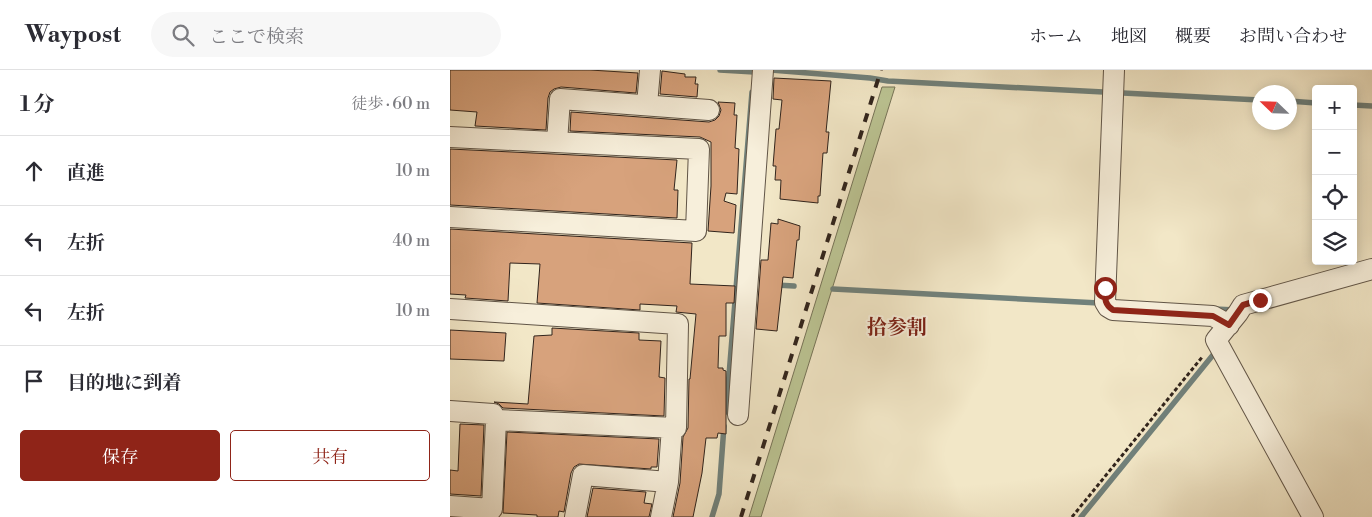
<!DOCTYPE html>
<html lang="ja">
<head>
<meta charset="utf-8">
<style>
	body { margin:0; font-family:"Libre Bodoni","Noto Serif JP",serif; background:#f7f7f7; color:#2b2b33 }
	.controls { position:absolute; right:15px; top:15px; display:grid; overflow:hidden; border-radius:5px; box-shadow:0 2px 12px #0003 }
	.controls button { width:45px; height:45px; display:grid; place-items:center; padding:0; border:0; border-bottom:1px solid #e1e1e2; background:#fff; color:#2b2b33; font:25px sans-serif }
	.compass { position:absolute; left:802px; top:15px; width:45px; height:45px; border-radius:50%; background:#fff; box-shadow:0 2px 12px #0003; rotate:293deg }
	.stop { position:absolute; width:15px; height:15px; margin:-11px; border:4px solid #8f2418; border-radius:50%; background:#fff }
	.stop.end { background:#8f2418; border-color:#fff; box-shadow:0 1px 5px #0008 }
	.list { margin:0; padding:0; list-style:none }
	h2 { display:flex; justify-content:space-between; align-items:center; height:65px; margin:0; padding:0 20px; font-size:21px }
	h2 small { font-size:16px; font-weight:400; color:#7c7c81 }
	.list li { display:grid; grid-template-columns:32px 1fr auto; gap:15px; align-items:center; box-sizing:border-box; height:70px; padding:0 20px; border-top:1px solid #e1e1e2 }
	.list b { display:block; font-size:19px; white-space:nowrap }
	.list em { font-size:16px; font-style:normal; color:#7c7c81 }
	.actions { display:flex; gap:10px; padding:15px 20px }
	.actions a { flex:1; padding:11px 0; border:1px solid #8f2418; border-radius:5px; text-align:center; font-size:18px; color:#8f2418 }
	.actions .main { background:#8f2418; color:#fff }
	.icon { flex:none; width:28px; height:28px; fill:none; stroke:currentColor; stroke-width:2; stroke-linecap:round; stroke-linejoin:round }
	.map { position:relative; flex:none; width:922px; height:447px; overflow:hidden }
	header { display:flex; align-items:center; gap:30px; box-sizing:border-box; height:70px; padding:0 25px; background:#fff; border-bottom:1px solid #e1e1e2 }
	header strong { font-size:24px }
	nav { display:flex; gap:28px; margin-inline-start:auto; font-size:18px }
	.search { width:350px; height:45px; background:#f7f7f7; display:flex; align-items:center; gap:12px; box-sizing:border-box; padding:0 18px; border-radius:28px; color:#7c7c81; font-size:19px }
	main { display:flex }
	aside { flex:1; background:#fff }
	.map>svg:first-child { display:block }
</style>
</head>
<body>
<header>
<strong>Waypost</strong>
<div class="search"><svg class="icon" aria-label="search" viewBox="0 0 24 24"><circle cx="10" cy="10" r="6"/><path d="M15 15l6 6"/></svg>ここで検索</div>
<nav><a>ホーム</a><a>地図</a><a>概要</a><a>お問い合わせ</a></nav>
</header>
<main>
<aside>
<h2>1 分<small>徒歩 · 60 m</small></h2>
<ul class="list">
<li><svg class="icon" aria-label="ahead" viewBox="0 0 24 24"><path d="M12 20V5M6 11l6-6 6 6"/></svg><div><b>直進</b></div><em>10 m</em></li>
<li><svg class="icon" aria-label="left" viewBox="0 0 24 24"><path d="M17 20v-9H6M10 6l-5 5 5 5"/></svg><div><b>左折</b></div><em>40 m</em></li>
<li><svg class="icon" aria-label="left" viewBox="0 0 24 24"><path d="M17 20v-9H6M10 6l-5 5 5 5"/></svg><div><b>左折</b></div><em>10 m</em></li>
<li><svg class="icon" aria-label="arrive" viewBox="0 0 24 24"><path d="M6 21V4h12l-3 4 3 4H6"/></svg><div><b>目的地に到着</b></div></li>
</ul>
<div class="actions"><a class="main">保存</a><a>共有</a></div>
</aside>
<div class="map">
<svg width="922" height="447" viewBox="0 0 922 447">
	<rect width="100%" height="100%" fill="#f2e7c7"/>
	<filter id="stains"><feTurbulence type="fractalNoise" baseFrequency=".004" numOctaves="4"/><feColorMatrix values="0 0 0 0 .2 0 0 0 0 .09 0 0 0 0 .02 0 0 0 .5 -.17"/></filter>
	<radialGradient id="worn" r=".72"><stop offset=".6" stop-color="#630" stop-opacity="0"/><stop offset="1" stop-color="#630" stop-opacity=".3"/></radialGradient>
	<path fill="#bcc594" stroke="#767458" d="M432 17H445L311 447H299Z"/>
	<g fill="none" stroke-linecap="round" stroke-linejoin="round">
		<path stroke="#71817b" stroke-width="5.5" d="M270 0 304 2
			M321 0 420 8 438 11 809 30
			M839 31 866 33
			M903 35 922 36
			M326 215 344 216
			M383 219 649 233
			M765 239 785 240
			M276 342 302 22
			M262 447 269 424 274 356
			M631 447 767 280"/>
	</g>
	<path fill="#d7a27c" stroke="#31241c" d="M0 0H140L188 3 186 23 111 17 104 19 100 22 98 28 96 60 25 56 27 42 0 40Z
		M212 1 235 4V7H246L245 14H248L247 27 210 24Z
		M324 8 381 11 376 62H379L377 83H373L370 126H368V133L330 129 331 110H325L326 96H323L326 59H329L332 30 323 29Z
		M268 32 285 33 284 45H287L285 78 289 79 287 124 276 123 274 131 286 135 284 163 258 161 261 116V72L250 67 120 61 121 42 259 52 265 50 269 46 271 40Z
		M0 79 227 90 224 120H228L227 148 0 135Z
		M328 149 350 156 349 170H347L343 208 333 207 327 261 306 259 311 190H318L321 153 328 154Z
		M0 159 242 173 240 214 285 216 284 233H276V266H269L268 298H273V300L276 301V364L268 363 267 368H256L252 403 243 447H223L230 413 233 367 238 358 239 309H240L246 244 226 242 227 236 190 234V240L87 233 90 194 60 193 58 231 15 228 16 225 0 224Z
		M102 258 189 263V270L211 271 209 307 215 308 214 346 53 338 49 334 44 332 78 334 84 266 102 265Z
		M0 260 56 263 54 291 0 289Z
		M10 354 34 355 31 426 0 424V400L8 401Z
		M57 362 209 369 207 397H201V399L129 394 124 397 121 403 114 442 109 441 108 447H87V445L53 443Z
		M143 418 196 422 194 433 202 434 199 447H137Z"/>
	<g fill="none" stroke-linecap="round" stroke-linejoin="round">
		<g stroke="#615547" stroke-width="22">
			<path id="minor" d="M664 0 655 232 658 237 663 240 763 246 779 255
				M197 35 200 0
				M0 67 249 79 246 161 0 147
				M107 72 110 29 259 40
				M0 239 228 254 226 358 46 350
				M0 341 43 344 46 350 42 439 0 436
				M288 345 313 0
				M125 447 133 405 218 412
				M211 447 218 412 222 357
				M863 447 766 270 788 243 793 235 922 199"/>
		</g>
		<path stroke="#31241c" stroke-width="3" stroke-dasharray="4 2.5" stroke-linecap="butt" d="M622 447 753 286"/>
		<use href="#minor" stroke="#f7efdb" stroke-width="20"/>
		<path stroke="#31241c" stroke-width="4" stroke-dasharray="9 9" stroke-linecap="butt" d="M291 447 431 0"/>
	</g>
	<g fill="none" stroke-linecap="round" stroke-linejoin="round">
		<path stroke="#8f2418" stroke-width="6" d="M655 218C655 228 654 234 663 240L763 246 779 255 793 235 810 230"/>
	</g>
	<g text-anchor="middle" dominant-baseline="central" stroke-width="4" stroke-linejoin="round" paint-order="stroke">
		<g font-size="20" font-weight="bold" fill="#7a1f14" stroke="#f7efdb">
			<text x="447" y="258">拾参割</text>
		</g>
	</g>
	<rect width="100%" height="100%" filter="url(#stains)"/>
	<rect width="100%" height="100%" fill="url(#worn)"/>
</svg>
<div class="controls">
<button>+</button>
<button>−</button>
<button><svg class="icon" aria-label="locate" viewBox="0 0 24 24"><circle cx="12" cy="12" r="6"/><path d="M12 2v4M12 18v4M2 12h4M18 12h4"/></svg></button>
<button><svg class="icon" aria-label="layers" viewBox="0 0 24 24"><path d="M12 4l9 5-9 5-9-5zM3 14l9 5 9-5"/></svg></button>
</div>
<svg class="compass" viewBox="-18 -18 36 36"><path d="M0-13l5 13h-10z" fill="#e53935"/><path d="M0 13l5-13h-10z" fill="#7c7c81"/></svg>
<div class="stop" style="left:655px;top:218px"></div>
<div class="stop end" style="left:810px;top:230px"></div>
</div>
</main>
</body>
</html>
